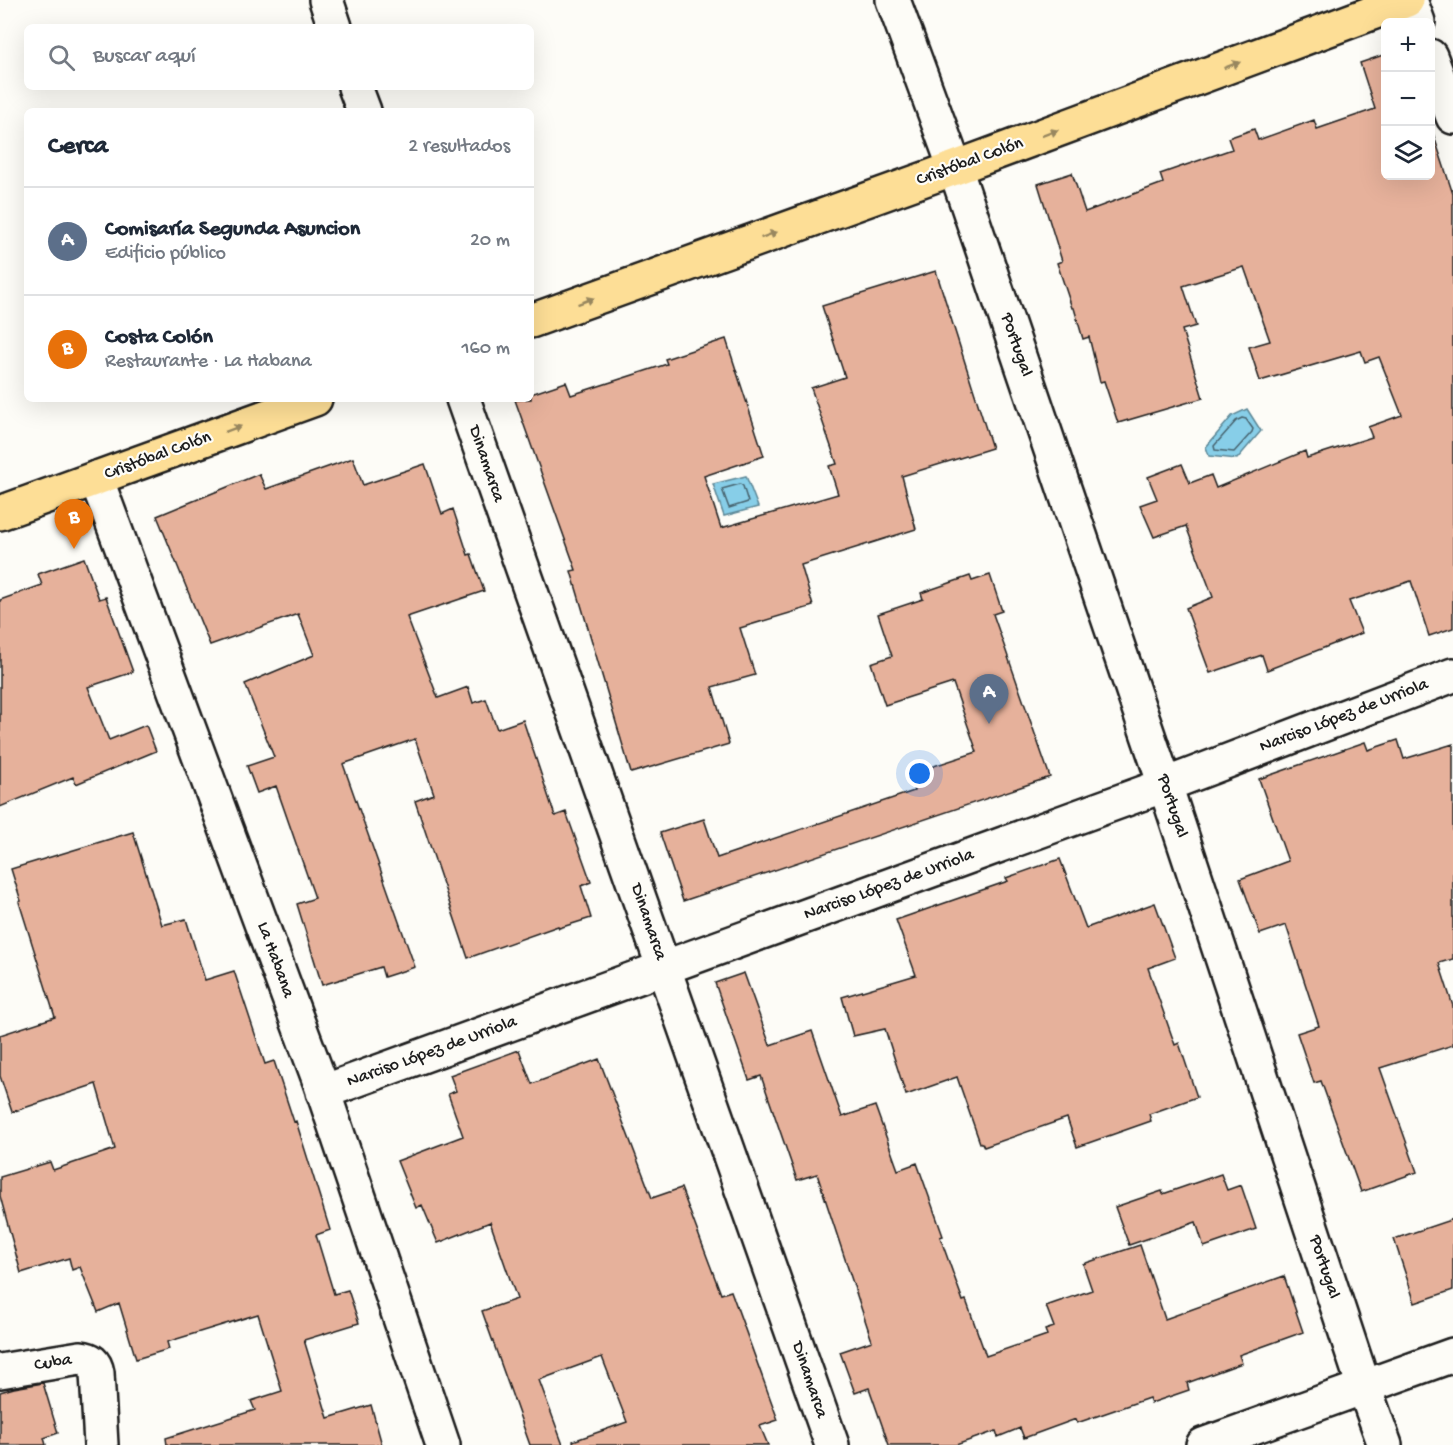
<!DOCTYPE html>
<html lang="es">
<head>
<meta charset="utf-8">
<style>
	body { margin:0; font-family:"Gochi Hand",sans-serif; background:#f6f6f7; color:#1f2937 }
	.controls { position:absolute; right:18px; top:18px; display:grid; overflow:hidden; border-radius:9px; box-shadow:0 6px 24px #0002 }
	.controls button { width:54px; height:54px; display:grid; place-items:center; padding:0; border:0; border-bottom:2px solid #e0e1e3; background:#fff; color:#1f2937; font:30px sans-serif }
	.you { position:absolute; left:920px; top:774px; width:21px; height:21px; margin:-15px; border:4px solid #fff; border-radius:50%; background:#1a73e8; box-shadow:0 0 0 9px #1a73e833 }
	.badge { display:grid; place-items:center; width:39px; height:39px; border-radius:50%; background:#7c3aed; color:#fff; font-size:20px; font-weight:700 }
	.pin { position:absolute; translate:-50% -50px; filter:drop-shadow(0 2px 3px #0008) }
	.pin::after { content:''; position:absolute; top:32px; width:21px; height:18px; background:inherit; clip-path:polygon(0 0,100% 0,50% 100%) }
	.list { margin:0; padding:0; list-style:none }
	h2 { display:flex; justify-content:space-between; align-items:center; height:78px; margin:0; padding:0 24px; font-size:26px }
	h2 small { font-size:20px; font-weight:400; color:#747a83 }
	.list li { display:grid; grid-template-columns:39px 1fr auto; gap:18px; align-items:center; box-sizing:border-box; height:108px; padding:0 24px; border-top:2px solid #e0e1e3 }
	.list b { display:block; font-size:22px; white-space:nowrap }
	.list p { margin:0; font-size:20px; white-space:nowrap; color:#747a83 }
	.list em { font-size:20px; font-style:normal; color:#747a83 }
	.icon { flex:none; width:33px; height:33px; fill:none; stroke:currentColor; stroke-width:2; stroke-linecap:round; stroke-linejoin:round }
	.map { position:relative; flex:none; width:1453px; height:1445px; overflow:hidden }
	.search { position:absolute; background:#fff; box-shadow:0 6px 24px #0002; left:24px; top:24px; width:510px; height:66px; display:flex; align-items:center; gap:15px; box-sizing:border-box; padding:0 21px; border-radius:9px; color:#747a83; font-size:22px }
	.panel { position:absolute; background:#fff; box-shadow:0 6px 24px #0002; left:24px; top:108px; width:510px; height:294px; border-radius:9px }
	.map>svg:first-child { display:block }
</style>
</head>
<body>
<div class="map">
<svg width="1453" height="1445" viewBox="0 0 1453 1445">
	<rect width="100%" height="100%" fill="#fdfcf7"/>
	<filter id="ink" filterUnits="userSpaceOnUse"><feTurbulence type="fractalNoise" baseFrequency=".0167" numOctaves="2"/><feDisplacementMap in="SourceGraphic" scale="12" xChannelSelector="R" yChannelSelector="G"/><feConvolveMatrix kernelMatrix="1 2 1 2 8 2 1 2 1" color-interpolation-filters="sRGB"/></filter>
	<g filter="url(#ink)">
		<path fill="#87cee8" stroke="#5c8796" stroke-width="1.5" d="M1247 409 1261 431 1237 459 1209 456 1206 447 1232 416Z
			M746 476 758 507 724 516 713 484Z"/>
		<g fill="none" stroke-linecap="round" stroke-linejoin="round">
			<path stroke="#47636e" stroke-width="1.5" d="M1242 418 1246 419 1253 429 1252 432 1234 452 1215 450 1214 446 1236 421Z
				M740 484 743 486 748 502 729 508 722 489Z"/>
		</g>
		<path fill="#e6b19b" stroke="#1c1c1c" stroke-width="1.5" d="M1386 54V176H1431V127L1453 194V628L1429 636 1411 581 1349 601 1362 633 1267 670 1262 655 1210 673 1186 608 1213 597 1186 526 1154 537 1140 505 1157 499 1148 477 1182 464 1190 483 1211 475 1216 488 1305 451 1307 458 1372 437 1368 427 1402 415 1379 357 1365 362 1361 351 1260 381 1249 347 1270 341 1244 267 1183 286 1196 326 1182 330 1203 398 1118 423 1104 381 1100 382 1089 337 1083 339 1074 308H1072L1057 263 1062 261 1038 184 1072 173 1085 212 1163 183 1160 174 1232 149 1228 138 1254 129 1258 140 1314 120 1317 129 1375 109 1360 63Z
			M936 271 992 448 902 476 916 529 801 565 813 606 740 628 755 675 712 687 729 744 631 773 571 571 576 570 515 400 531 399V394L566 382 571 395 667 364 665 359 726 339 764 456 704 476 721 528 838 494 829 466 837 464 811 388 845 377 822 306Z
			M353 458 363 485 425 464 442 514 453 509 468 555 471 554 484 591 407 617 438 698 468 687 473 703 486 699 497 729 523 720 555 816 566 812 591 882 581 886 591 918 559 928 558 926 468 958 415 801 434 794 415 739 343 764 415 967 384 977 381 967 322 985 297 904 315 898 276 786 257 793 247 766 274 757 245 684 314 655 298 614 210 645 157 516 259 474 266 489Z
			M84 558 99 599 106 597 133 672 88 687 109 740 146 725 156 751 76 784 73 777 0 807V600L42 585 38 574Z
			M990 575 1002 611 993 614 1050 777 683 901 660 833 704 819 717 858 914 791 909 774 977 752 953 683 885 705 871 663 892 656 878 614 923 599 921 593 970 576 972 581Z
			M1398 740 1404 759 1453 744V959L1439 963 1453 1006V1045L1380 1068 1417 1172 1361 1192 1321 1081 1314 1083 1297 1033 1319 1026 1286 925 1260 934 1240 879 1288 861 1259 779 1365 742 1368 750Z
			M133 832 162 925 186 919 205 980 234 971 265 1064 274 1061 294 1122 296 1121 330 1230 316 1235 334 1294 348 1290 359 1323 304 1340 328 1418 371 1405 382 1445H167L166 1438 255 1410 251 1401 282 1391 258 1314 167 1342 169 1349 136 1359 119 1303 98 1312 80 1267 72 1270 69 1258 21 1273 0 1196V1177L50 1162 53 1170 115 1149 96 1084 12 1112 0 1076V1035L55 1017 19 902 21 901 11 869Z
			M1060 859 1086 928 1155 903 1175 958 1148 968 1175 1045 1179 1043 1197 1097 1149 1114 1151 1121 1077 1147 1067 1118 984 1147 982 1143H980L957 1077 906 1095 885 1029 853 1036 842 997 916 975 896 920 1008 881 1006 878Z
			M744 973 770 1045 812 1031 842 1117 875 1106 898 1170 917 1163 943 1236 940 1237 963 1301 966 1300 986 1356 1047 1335 1045 1330 1054 1327 1046 1306 1092 1290 1083 1264 1140 1245 1165 1319 1284 1276 1303 1332 1239 1355 1242 1363 1187 1383 1189 1390 1151 1403 1149 1398 1077 1423 1076 1419 1024 1438 1020 1428 998 1437 996 1431 956 1445H889L869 1388 855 1393 840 1352 872 1341 817 1174 797 1180 761 1076 749 1080 715 983Z
			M519 1050 532 1084 599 1059 652 1198 681 1188 721 1294 731 1291 778 1420 760 1426 768 1445H574L573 1441 627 1422 602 1357 539 1380 563 1445H530L482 1311 517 1299 490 1222 438 1243 422 1205 416 1208 397 1161 463 1136 448 1094 456 1091 450 1075Z
			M1221 1174 1227 1190 1241 1185 1256 1229 1204 1247 1196 1222 1129 1245 1115 1207 1162 1191 1163 1194Z
			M1453 1219V1290L1415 1303 1394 1239Z
			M43 1383 58 1433 44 1438 46 1445H0V1392L14 1388Z"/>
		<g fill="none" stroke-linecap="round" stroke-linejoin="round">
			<g stroke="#1c1c1c" stroke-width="38">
				<path id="street" d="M326 0 335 27
					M893 0 955 168 1165 785 1364 1387 1385 1445
					M1410 0 1418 22
					M1430 56 1453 117
					M355 87 364 111
					M463 399 832 1445
					M96 478 320 1082 443 1445
					M323 1092 1165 785 1453 675
					M0 1371 80 1358C91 1359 95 1362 97 1373L101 1445
					M1203 1445 1453 1355"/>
			</g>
			<g stroke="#1c1c1c" stroke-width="38">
				<path id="primary" d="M531 321 955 168 1407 0
					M0 513 315 399"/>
			</g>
			<use href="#street" stroke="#fdfcf7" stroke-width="33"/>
			<use href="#primary" stroke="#fdde96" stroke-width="33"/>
		</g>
		<defs><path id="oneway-solid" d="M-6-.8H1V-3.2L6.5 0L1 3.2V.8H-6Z" transform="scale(1.5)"/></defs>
		<g fill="#98875f">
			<use href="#oneway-solid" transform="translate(1232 65) rotate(-20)"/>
			<use href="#oneway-solid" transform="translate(1050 133) rotate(-20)"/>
			<use href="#oneway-solid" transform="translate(769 235) rotate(-20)"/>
			<use href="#oneway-solid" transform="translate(586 301) rotate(-20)"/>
			<use href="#oneway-solid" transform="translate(233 429) rotate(-20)"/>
		</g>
	</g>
	<g text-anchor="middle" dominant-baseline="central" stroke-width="4.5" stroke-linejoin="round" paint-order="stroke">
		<g font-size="18" fill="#1c1c1c" stroke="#fdfcf7">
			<text transform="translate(970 162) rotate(-20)">Cristóbal Colón</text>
			<text transform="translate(1016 345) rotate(71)">Portugal</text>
			<text transform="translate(158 456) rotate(-20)">Cristóbal Colón</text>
			<text transform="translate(486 464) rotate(71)">Dinamarca</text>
			<text transform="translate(1344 716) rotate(-21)">Narciso López de Urriola</text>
			<text transform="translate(1172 806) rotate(72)">Portugal</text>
			<text transform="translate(889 885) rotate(-20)">Narciso López de Urriola</text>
			<text transform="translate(648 922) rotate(71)">Dinamarca</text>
			<text transform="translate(275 960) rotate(70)">La Habana</text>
			<text transform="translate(432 1052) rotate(-20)">Narciso López de Urriola</text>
			<text transform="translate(1324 1267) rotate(72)">Portugal</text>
			<text transform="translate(53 1363) rotate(-9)">Cuba</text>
			<text transform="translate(809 1380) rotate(71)">Dinamarca</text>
		</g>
	</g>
</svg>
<div class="controls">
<button>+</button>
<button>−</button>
<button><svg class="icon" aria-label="layers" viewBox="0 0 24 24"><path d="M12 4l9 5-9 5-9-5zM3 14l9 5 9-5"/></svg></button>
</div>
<div class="you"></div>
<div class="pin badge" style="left:989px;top:724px;background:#5c6f8a">A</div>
<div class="pin badge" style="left:74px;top:549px;background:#e8710a">B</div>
<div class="search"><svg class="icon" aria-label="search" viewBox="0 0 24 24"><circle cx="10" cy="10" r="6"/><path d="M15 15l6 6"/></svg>Buscar aquí</div>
<section class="panel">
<h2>Cerca<small>2 resultados</small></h2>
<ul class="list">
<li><span class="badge" style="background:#5c6f8a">A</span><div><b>Comisaría Segunda Asuncion</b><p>Edificio público</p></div><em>20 m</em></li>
<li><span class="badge" style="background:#e8710a">B</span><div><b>Costa Colón</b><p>Restaurante · La Habana</p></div><em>160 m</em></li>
</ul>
</section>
</div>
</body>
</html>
